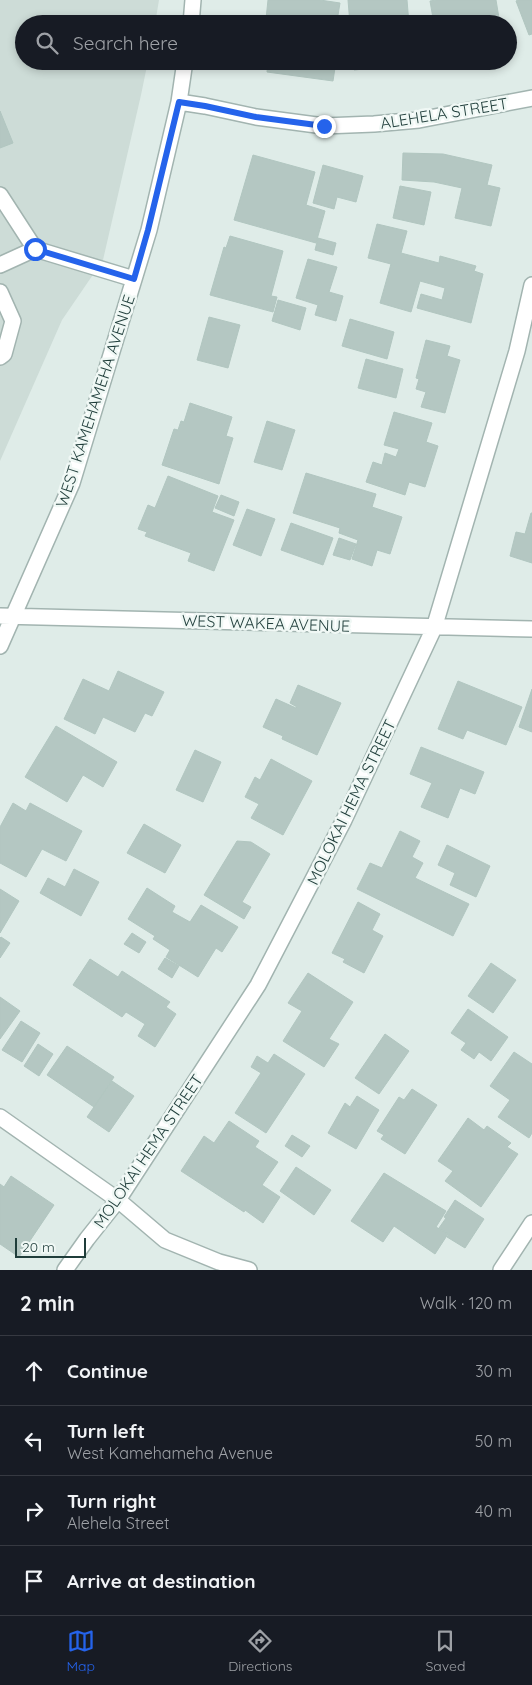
<!DOCTYPE html>
<html lang="en">
<head>
<meta charset="utf-8">
<style>
	body { margin:0; font-family:Quicksand,sans-serif; background:#242831; color:#f1f3f6 }
	.scale { position:absolute; left:15px; bottom:12px; width:71px; box-sizing:border-box; padding-left:5px; border:2px solid #1f3d3a; border-top:0; font-size:14px; line-height:18px; white-space:nowrap; color:#1f3d3a; -webkit-text-stroke:4px #f0f8f5; paint-order:stroke }
	.stop { position:absolute; width:15px; height:15px; margin:-11px; border:4px solid #2563eb; border-radius:50%; background:#fff }
	.stop.end { background:#2563eb; border-color:#fff; box-shadow:0 1px 5px #0008 }
	.list { margin:0; padding:0; list-style:none }
	h2 { display:flex; justify-content:space-between; align-items:center; height:65px; margin:0; padding:0 20px; font-size:21px }
	h2 small { font-size:16px; font-weight:400; color:#9ea1a6 }
	.list li { display:grid; grid-template-columns:32px 1fr auto; gap:15px; align-items:center; box-sizing:border-box; height:70px; padding:0 20px; border-top:1px solid #363941 }
	.list b { display:block; font-size:19px; white-space:nowrap }
	.list p { margin:0; font-size:16px; white-space:nowrap; color:#9ea1a6 }
	.list em { font-size:16px; font-style:normal; color:#9ea1a6 }
	.icon { flex:none; width:28px; height:28px; fill:none; stroke:currentColor; stroke-width:2; stroke-linecap:round; stroke-linejoin:round }
	.map { position:relative; flex:none; width:532px; height:1270px; overflow:hidden }
	.search { position:absolute; background:#171b24; box-shadow:0 2px 8px #0003; left:15px; right:15px; top:15px; height:55px; display:flex; align-items:center; gap:12px; box-sizing:border-box; padding:0 18px; border-radius:28px; color:#9ea1a6; font-size:19px }
	.sheet { height:345px; background:#171b24 }
	nav { display:flex; justify-content:space-around; align-items:center; box-sizing:border-box; height:70px; border-top:1px solid #363941; background:#171b24; font-size:14px; color:#9ea1a6 }
	nav a { display:grid; justify-items:center; gap:2px }
	nav .on { color:#2563eb }
	.map>svg:first-child { display:block }
</style>
</head>
<body>
<div class="map">
<svg width="532" height="1270" viewBox="0 0 532 1270">
	<rect width="100%" height="100%" fill="#dfece8"/>
	<path fill="#cddcd7" d="M0 0H159L155 24H24V61H148L141 95 103 260 62 320 0 461Z"/>
	<path fill="#b4c7c2" stroke="#b1c6c0" d="M268 0H320L340 3 337 21 342 22 341 24H274L275 20 266 19Z
		M348 0H407L409 24H350Z
		M436 0H496L500 24H434L430 1Z
		M518 0H532V34L529 35 516 1Z
		M268 61H336L333 81 267 72Z
		M354 61H413V64L354 70Z
		M0 111 13 143 0 148Z
		M403 153 443 154 492 165 487 185 500 188 491 226 455 218 462 188 434 182 402 180Z
		M253 155 315 172 306 205 325 211 316 243 234 220Z
		M323 165 363 176 356 202 337 197 334 209 313 203Z
		M400 186 431 192 424 225 393 218Z
		M377 224 407 231 401 253 439 263 440 256 476 266 474 271 483 274 471 323 417 308 421 294 442 300 445 288 420 281 411 312 380 303 391 264 368 258Z
		M230 236 283 251 271 296 277 297 273 312 210 295 224 247 226 248Z
		M318 238 336 243 333 255 315 250Z
		M308 259 337 267 329 292 343 296 336 321 315 315 318 305 296 298Z
		M278 300 306 308 300 330 272 321Z
		M209 317 240 325 228 368 197 360Z
		M350 319 394 332 387 359 342 346Z
		M426 340 450 346 447 356 460 360 445 413 421 407 426 392 416 389 419 379 416 378Z
		M366 359 403 369 396 398 358 388Z
		M190 403 232 417 226 436 233 438 219 484 162 465 174 429 178 430 181 421 184 422Z
		M394 412 432 423 426 442 438 446 425 487 409 482 405 495 366 482 373 462 382 465 385 453 396 457 399 449 384 445Z
		M267 421 295 430 282 470 254 462Z
		M306 473 376 494 372 507 402 517 390 554 377 550 372 566 352 559 358 540 339 533 340 528 293 513Z
		M168 476 218 496 212 512 234 520 214 571 188 561 191 553 145 536 147 532 138 529 148 505 155 508Z
		M221 495 239 502 234 516 215 508Z
		M247 509 275 519 261 556 233 545Z
		M531 513H532V563L510 556 516 532 525 534Z
		M291 523 333 538 323 565 281 550Z
		M339 538 356 544 350 560 333 555Z
		M118 671 164 692 152 716 145 713 135 732 103 717 95 734 64 719 83 679 109 691Z
		M458 681 522 707 506 745 467 730 463 739 438 729Z
		M298 685 341 703 317 755 282 739 283 736 263 727 276 699 296 708 297 707 290 703Z
		M532 689V732L519 727Z
		M56 726 117 762 103 787 83 775 67 802 25 777Z
		M421 747 484 772 475 794 460 788 448 818 421 807 432 783 410 774Z
		M195 750 221 762 203 802 176 790Z
		M271 759 312 781 283 835 251 818 259 804 245 797 255 777 260 780Z
		M13 803 26 811 30 803 82 831 66 861 42 849 26 877 0 863V827Z
		M144 824 181 845 165 873 127 853Z
		M400 831 420 841 412 857 423 863 415 878 469 904 453 936 357 889 370 863 382 868Z
		M237 841 251 842 270 854 242 902 251 907 244 919 204 895Z
		M447 845 490 866 476 897 450 885 455 873 438 865Z
		M74 869 99 882 81 916 40 893 48 878 65 887Z
		M147 888 175 906 172 912 190 922 201 905 238 927 222 952 216 948 198 977 166 957 170 950 153 939 155 936 128 919Z
		M0 889 19 901 0 933Z
		M358 902 380 914 372 930 383 936 364 973 343 962 345 959 332 953Z
		M132 933 146 942 139 953 124 944Z
		M1 937 10 943 0 958V938Z
		M165 958 179 966 172 978 158 969Z
		M90 959 118 977 122 971 170 1002 166 1007 176 1014 155 1047 138 1036 145 1024 126 1012 122 1017 73 985Z
		M491 963 516 980 493 1013 468 996Z
		M308 973 353 1002 329 1039 339 1044 324 1067 283 1041 302 1011 288 1003Z
		M0 997 20 1011 0 1039Z
		M468 1009 508 1037 491 1061 479 1052 474 1059 461 1050 466 1043 451 1033Z
		M21 1021 40 1033 22 1062 2 1050Z
		M385 1034 409 1051 379 1094 355 1078Z
		M38 1044 53 1054 39 1076 24 1066Z
		M67 1046 114 1077 94 1107 47 1075Z
		M514 1052 532 1064V1133L529 1138 498 1117 510 1100 490 1086Z
		M274 1054 305 1074 266 1133 235 1113 261 1073 251 1067 257 1056 268 1063Z
		M112 1081 134 1096 109 1132 87 1117Z
		M412 1089 437 1105 405 1154 381 1139 384 1135 377 1131 399 1097 404 1100Z
		M357 1096 379 1110 356 1149 328 1133 345 1103 350 1107Z
		M468 1118 484 1130 487 1126 511 1143 507 1147 518 1154 481 1207 445 1181 453 1171 438 1161Z
		M229 1121 259 1141 255 1147 278 1162 262 1185 280 1197 263 1223 245 1210 244 1212 181 1171 204 1136 214 1143Z
		M292 1135 310 1146 302 1157 285 1146Z
		M296 1167 331 1190 314 1215 280 1191Z
		M384 1173 446 1211 436 1227 448 1234 435 1254 394 1226 383 1242 351 1221Z
		M11 1176 54 1205 19 1257 0 1244V1184L4 1187Z
		M455 1200 484 1219 465 1248 447 1237 449 1234 439 1228 446 1218 444 1217Z"/>
	<g fill="none" stroke-linecap="round" stroke-linejoin="round">
		<g stroke="#a2b4b0" stroke-width="18">
			<path id="minor" d="M191 24 193 0
				M179 102 205 106 256 117 324 126 374 124 419 120 532 98
				M0 195 35 249
				M0 265 35 249 134 279
				M0 292 13 321 4 354 0 357
				M0 616 532 629
				M0 646 72 483 149 230 179 102 185 61
				M0 1117 118 1200 165 1240 219 1262 249 1270
				M65 1270 87 1239 118 1200 258 985 344 820 434 628 517 351 532 285
				M501 1270 532 1223"/>
		</g>
		<use href="#minor" stroke="#fff" stroke-width="15"/>
	</g>
	<g fill="none" stroke-linecap="round" stroke-linejoin="round">
		<path stroke="#2563eb" stroke-width="6" d="M35 249 134 279 148 230 179 102 205 106 256 117 324 126"/>
	</g>
	<g text-anchor="middle" dominant-baseline="central" stroke-width="5" stroke-linejoin="round" paint-order="stroke">
		<g font-size="16" fill="#1f3d3a" stroke="#f0f8f5">
			<text transform="translate(444 113) rotate(-9)">ALEHELA STREET</text>
			<text transform="translate(95 401) rotate(-72)">WEST KAMEHAMEHA AVENUE</text>
			<text transform="translate(266 623) rotate(2)">WEST WAKEA AVENUE</text>
			<text transform="translate(351 802) rotate(-64)">MOLOKAI HEMA STREET</text>
			<text transform="translate(148 1151) rotate(-56)">MOLOKAI HEMA STREET</text>
		</g>
	</g>
</svg>
<div class="scale">20 m</div>
<div class="stop" style="left:35px;top:249px"></div>
<div class="stop end" style="left:324px;top:126px"></div>
<div class="search"><svg class="icon" aria-label="search" viewBox="0 0 24 24"><circle cx="10" cy="10" r="6"/><path d="M15 15l6 6"/></svg>Search here</div>
</div>
<section class="sheet">
<h2>2 min<small>Walk · 120 m</small></h2>
<ul class="list">
<li><svg class="icon" aria-label="ahead" viewBox="0 0 24 24"><path d="M12 20V5M6 11l6-6 6 6"/></svg><div><b>Continue</b></div><em>30 m</em></li>
<li><svg class="icon" aria-label="left" viewBox="0 0 24 24"><path d="M17 20v-9H6M10 6l-5 5 5 5"/></svg><div><b>Turn left</b><p>West Kamehameha Avenue</p></div><em>50 m</em></li>
<li><svg class="icon" aria-label="right" viewBox="0 0 24 24"><path d="M7 20v-9h11M14 6l5 5-5 5"/></svg><div><b>Turn right</b><p>Alehela Street</p></div><em>40 m</em></li>
<li><svg class="icon" aria-label="arrive" viewBox="0 0 24 24"><path d="M6 21V4h12l-3 4 3 4H6"/></svg><div><b>Arrive at destination</b></div></li>
</ul>
</section>
<nav>
<a class="on"><svg class="icon" aria-label="map" viewBox="0 0 24 24"><path d="M3 6l6-2 6 2 6-2v14l-6 2-6-2-6 2zM9 4v14M15 6v14"/></svg>Map</a>
<a><svg class="icon" aria-label="directions" viewBox="0 0 24 24"><path d="M12 3l9 9-9 9-9-9zM9 14v-3h6M13 9l2 2-2 2"/></svg>Directions</a>
<a><svg class="icon" aria-label="saved" viewBox="0 0 24 24"><path d="M7 4h10v16l-5-4-5 4z"/></svg>Saved</a>
</nav>
</body>
</html>
